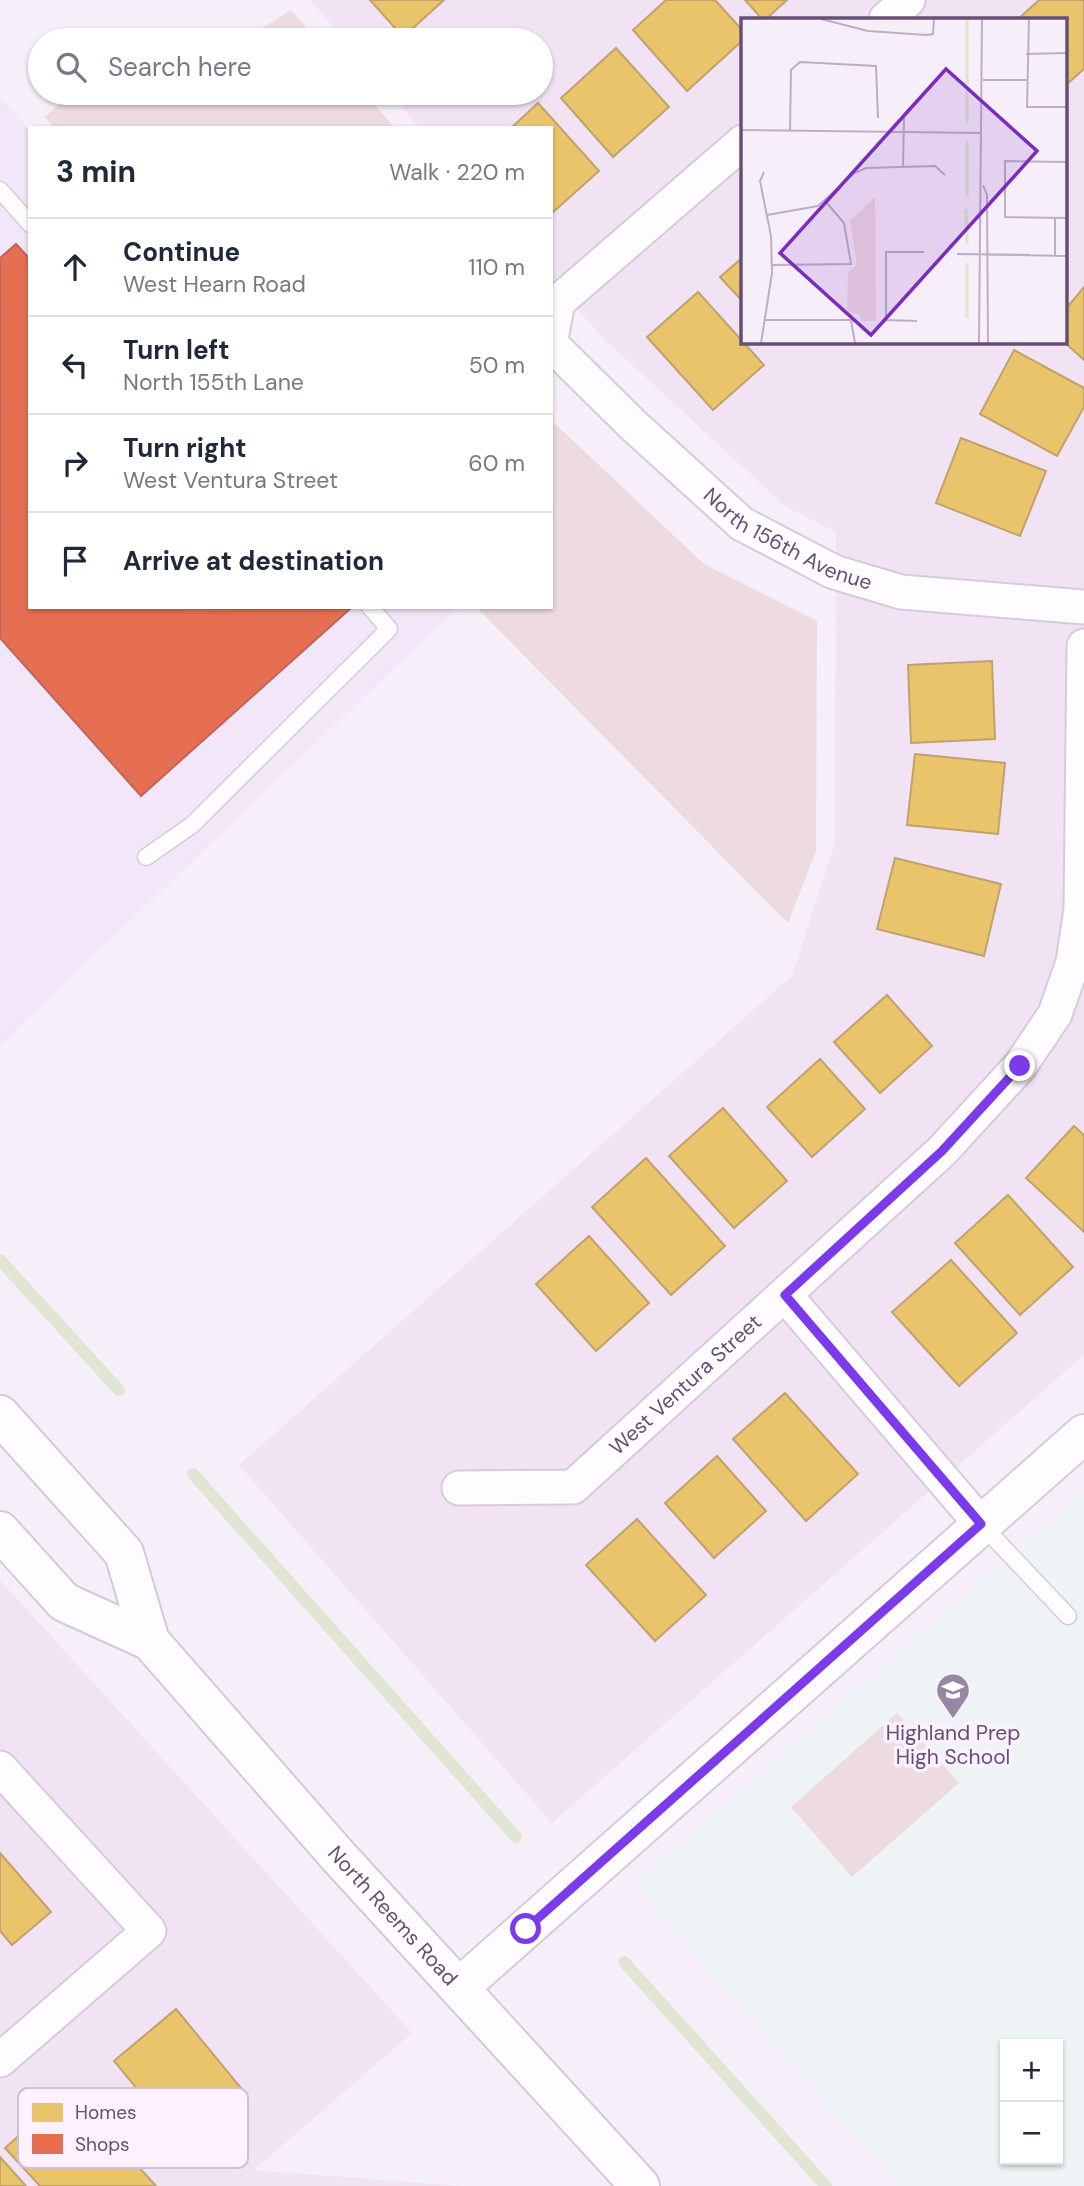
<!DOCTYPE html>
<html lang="en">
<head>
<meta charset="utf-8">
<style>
	body { margin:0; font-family:"DM Sans",sans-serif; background:#f2f2f3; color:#1f2937 }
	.controls { position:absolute; right:21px; bottom:21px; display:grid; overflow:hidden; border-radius:0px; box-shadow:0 2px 5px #0004 }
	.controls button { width:63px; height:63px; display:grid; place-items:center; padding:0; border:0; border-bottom:2px solid #e0e1e3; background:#fff; color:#1f2937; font:35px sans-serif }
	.stop { position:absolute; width:21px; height:21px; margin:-16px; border:5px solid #7c3aed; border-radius:50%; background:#fff }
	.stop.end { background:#7c3aed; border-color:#fff; box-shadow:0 2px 7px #0008 }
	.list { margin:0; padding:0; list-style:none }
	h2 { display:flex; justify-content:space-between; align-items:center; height:91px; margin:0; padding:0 28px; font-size:30px }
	h2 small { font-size:23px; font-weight:400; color:#747a83 }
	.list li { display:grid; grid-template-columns:46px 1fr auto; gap:21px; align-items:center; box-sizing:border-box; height:98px; padding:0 28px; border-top:2px solid #e0e1e3 }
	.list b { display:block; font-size:26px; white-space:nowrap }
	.list p { margin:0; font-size:23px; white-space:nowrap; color:#747a83 }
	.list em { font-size:23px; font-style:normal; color:#747a83 }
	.icon { flex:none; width:38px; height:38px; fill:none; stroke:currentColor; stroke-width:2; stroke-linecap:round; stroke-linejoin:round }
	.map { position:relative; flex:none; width:1084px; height:2186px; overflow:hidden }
	.search { position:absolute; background:#fff; box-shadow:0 2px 5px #0004; left:28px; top:28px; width:525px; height:77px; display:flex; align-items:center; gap:18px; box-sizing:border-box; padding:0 24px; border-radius:38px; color:#747a83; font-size:26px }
	.panel { position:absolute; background:#fff; box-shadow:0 2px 5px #0004; left:28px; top:126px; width:525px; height:483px; border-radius:0px }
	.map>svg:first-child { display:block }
</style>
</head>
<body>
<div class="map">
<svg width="1084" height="2186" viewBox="0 0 1084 2186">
	<rect width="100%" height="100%" fill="#f6eef8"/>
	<path fill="#f1e3f4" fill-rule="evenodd" d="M310 0H1084V1355L552 1823 239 1465 792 976 835 843 836 532 785 506 603 338 551 279V128H420L390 93H541V40H345ZM743 19H1065V341H743Z
		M0 1580 412 2033 254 2170 462 2186H0Z"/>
	<path fill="#f2e6f9" d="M0 98 30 130V607H458L0 1045Z"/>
	<path fill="#eef3f6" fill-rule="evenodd" d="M1084 1492V2186H900L633 1884ZM1005 2044H1058V2160H1005Z"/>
	<path fill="#eedae1" d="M291 10 318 40H243Z
		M72 93H364L395 128H55L45 117Z
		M551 420 704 564 817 621 816 851 788 923 476 607H551Z
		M897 1713 959 1783 852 1877 791 1807Z"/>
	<path fill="#e9c46a" stroke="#c1a16d" stroke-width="2" d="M370 0H444L403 37Z
		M666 0H715L743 31V40L687 91 633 30Z
		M745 0H787L766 19H762Z
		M1039 0H1084V69L1065 86V19H1018Z
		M616 48 669 107 613 157 561 98Z
		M538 103 599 171 551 214V128H511Z
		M743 257V302L720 277Z
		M1084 287V360L1063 341 1065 310Z
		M698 292 764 365 713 410 647 337Z
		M1014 350 1084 388V407L1057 456 980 414Z
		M961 438 1046 471 1020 536 936 503Z
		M992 661 995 739 911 743 908 665Z
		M915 754 1005 763 998 834 907 825Z
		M895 858 1001 884 984 956 877 929Z
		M887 995 932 1046 880 1093 834 1042Z
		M820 1059 865 1109 812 1157 767 1107Z
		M723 1108 787 1181 734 1228 669 1156Z
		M1074 1126 1084 1135V1232L1026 1178Z
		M646 1158 725 1246 671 1295 592 1207Z
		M1008 1195 1073 1267 1020 1315 955 1243Z
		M589 1236 649 1303 596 1351 536 1284Z
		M951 1260 1017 1333 959 1386 892 1312Z
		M785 1393 858 1474 806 1521 733 1439Z
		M717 1456 766 1511 714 1558 665 1503Z
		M637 1519 706 1595 655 1641 586 1565Z
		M0 1853 51 1912 12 1945 0 1931Z
		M176 2009 241 2088 179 2140 114 2061Z
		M92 2115 156 2186H40L5 2148 41 2116 63 2141Z
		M0 2157 26 2186H0Z"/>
	<path fill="#e76f51" stroke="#c0665c" stroke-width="2" d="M16 244 30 259V607L350 609 141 796 0 638V258Z"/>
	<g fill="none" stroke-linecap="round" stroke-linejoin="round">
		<path stroke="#e0e6d2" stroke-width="12" d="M0 1260 119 1390
			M193 1474 516 1837
			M624 1962 826 2186"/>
		<g stroke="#d4ccd8" stroke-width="19">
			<path id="service" d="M0 190 30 224
				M146 857 192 825 389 629 370 607
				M981 1524 1068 1616"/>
		</g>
		<g stroke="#d4ccd8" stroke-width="37">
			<g id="minor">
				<path d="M886 19 908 0"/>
				<path d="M551 339 558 302 743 142"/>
				<path id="s1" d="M551 344 633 425 742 524 834 572 901 592 1084 607"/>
				<path d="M785 1295 981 1524"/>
				<path id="s2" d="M459 1488 573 1487 942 1151 1020 1066 1055 1014 1073 962 1081 909 1084 646"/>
				<path d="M0 1768 149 1931 0 2060"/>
			</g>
		</g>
		<g stroke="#d4ccd8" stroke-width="42">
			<path id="tertiary" d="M460 1987 1084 1434"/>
		</g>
		<g stroke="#d2cad6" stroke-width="42">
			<g id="secondary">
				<path id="s3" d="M0 1415 124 1553 150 1641 338 1856 640 2186"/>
				<path d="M0 1531 64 1602 150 1641"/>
			</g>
		</g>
		<use href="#service" stroke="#fefcfe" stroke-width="16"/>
		<use href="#minor" stroke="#fefcfe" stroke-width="33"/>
		<use href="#tertiary" stroke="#fefcfe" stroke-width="38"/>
		<use href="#secondary" stroke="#fefcfe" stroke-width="38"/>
	</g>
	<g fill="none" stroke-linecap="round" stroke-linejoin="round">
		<path stroke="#7c3aed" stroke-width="9" d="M526 1929 981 1524 785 1295 942 1151 1020 1066"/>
	</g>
	<defs>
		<g id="school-pin" transform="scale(1.75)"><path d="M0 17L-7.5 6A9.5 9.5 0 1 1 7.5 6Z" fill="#9887a2" stroke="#fcf1fe"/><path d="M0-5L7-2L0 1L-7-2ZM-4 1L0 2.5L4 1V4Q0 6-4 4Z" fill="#fff"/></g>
	</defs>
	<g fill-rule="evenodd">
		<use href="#school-pin" x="953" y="1690"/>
	</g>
	<g text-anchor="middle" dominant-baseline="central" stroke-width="7" stroke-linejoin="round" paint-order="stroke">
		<g font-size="21" fill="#655074" stroke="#fcf1fe">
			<text stroke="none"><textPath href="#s1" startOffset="310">North 156th Avenue</textPath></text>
			<text stroke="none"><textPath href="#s2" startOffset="266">West Ventura Street</textPath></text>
			<text stroke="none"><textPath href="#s3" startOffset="644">North Reems Road</textPath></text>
		</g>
		<g font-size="21" fill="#655074" stroke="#fcf1fe">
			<text x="953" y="1733">Highland Prep<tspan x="953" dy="24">High School</tspan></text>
		</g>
	</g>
	<g transform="translate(741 18)">
		<rect width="326" height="326" fill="#f6eef8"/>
		<path d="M134 179 135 303H121L119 297 106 294 107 255 116 247 109 203Z" fill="#eedae1"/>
		<path fill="none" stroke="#e0e6d2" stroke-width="3.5" d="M226 1V105M226 178V123M225 191 226 226M226 245V300"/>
		<path fill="none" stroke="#bcafc3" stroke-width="2" d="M80 1 127 13 185 17 192 16 193 1M288 1 286 89H326M285 36 326 35M242 62H286M0 112 241 115M49 112 50 52 59 44 135 48 137 100M326 144 264 143V199L326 200M162 148 163 100M242 167 246 177 247 325M26 197 77 188 113 155 125 150 194 148 204 157M216 236 326 238M216 236 289 237M314 237V200M31 247 110 246 103 205 85 184M24 302H110L114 325M176 303 145 302V234H183M20 325 31 255 30 218 19 163 23 154M238 325 241 1"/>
		<path fill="#7b2cbf" fill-opacity="0.15" stroke="#7b2cbf" stroke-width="3.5" d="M205 51 296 133 130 317 39 235Z"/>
		<rect width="326" height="326" fill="none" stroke="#655074" stroke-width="3.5"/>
	</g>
	<rect x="18" y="2088" width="230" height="80" rx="10" fill="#fcf1fe" stroke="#cfc1d5" stroke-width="2"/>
	<rect x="32" y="2103" width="31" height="19" fill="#e9c46a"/>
	<rect x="32" y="2134" width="31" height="20" fill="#e76f51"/>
	<g font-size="19" fill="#655074">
		<text x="75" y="2119">Homes</text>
		<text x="75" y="2151">Shops</text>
	</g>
</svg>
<div class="controls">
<button>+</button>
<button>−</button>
</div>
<div class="stop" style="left:526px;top:1929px"></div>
<div class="stop end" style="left:1020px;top:1066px"></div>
<div class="search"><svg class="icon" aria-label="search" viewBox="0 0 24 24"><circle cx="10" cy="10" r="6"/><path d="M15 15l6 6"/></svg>Search here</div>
<section class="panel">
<h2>3 min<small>Walk · 220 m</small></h2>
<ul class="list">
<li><svg class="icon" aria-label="ahead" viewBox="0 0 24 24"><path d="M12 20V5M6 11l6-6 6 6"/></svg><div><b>Continue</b><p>West Hearn Road</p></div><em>110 m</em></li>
<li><svg class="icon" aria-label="left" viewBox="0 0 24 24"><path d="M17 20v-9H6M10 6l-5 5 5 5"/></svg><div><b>Turn left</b><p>North 155th Lane</p></div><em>50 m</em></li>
<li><svg class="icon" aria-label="right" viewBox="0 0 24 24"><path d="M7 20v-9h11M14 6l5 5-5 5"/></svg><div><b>Turn right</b><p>West Ventura Street</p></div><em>60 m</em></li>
<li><svg class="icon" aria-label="arrive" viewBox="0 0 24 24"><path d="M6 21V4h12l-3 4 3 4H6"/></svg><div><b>Arrive at destination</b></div></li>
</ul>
</section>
</div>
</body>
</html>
